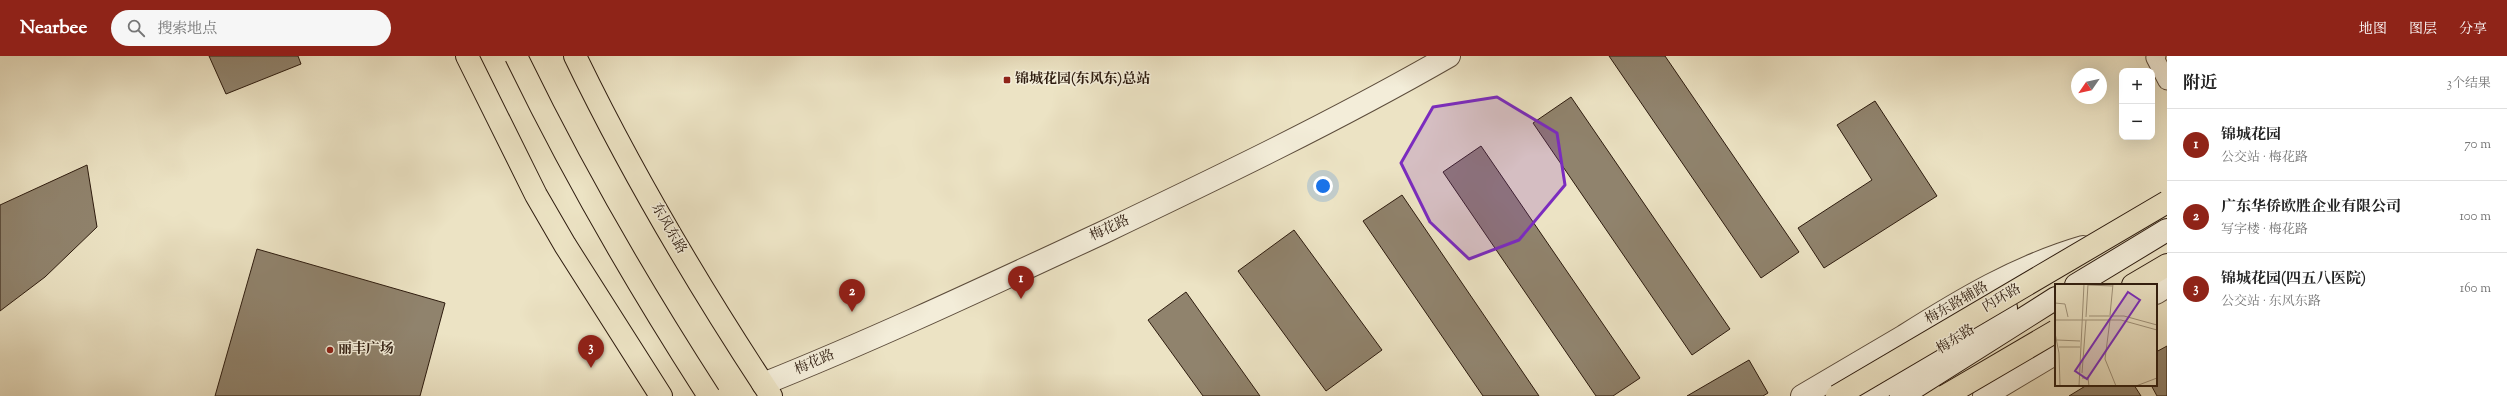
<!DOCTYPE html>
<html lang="zh">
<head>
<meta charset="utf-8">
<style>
	body { margin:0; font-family:"Sorts Mill Goudy","Noto Serif SC",serif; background:#f6f6f6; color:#222 }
	.controls { position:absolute; right:12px; top:12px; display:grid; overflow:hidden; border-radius:8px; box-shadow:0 4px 16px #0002 }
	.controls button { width:36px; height:36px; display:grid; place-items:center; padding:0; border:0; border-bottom:1px solid #e0e0e0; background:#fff; color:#222; font:20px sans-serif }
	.compass { position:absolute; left:2071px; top:12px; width:36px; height:36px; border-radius:50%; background:#fff; box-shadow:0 4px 16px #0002; rotate:236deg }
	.you { position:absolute; left:1323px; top:130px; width:14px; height:14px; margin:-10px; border:3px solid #fff; border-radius:50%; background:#1a73e8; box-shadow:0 0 0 6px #1a73e833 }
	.badge { display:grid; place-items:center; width:26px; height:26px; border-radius:50%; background:#8f2418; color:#fff; font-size:13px; font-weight:700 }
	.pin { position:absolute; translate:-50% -33px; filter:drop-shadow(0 1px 2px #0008) }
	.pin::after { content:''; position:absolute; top:21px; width:14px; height:12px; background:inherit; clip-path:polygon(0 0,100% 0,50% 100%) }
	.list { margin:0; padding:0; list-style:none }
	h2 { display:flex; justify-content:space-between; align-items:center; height:52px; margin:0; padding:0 16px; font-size:17px }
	h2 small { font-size:13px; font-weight:400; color:#767676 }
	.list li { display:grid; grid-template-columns:26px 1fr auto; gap:12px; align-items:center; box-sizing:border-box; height:72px; padding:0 16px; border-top:1px solid #e0e0e0 }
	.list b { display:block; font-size:15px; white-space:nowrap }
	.list p { margin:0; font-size:13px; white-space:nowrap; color:#767676 }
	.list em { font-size:13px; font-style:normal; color:#767676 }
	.icon { flex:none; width:22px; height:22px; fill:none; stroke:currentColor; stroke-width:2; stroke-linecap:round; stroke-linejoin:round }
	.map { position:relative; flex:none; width:2167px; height:340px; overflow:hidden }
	header { display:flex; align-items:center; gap:24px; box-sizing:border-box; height:56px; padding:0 20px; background:#8f2418; color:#fff }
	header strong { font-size:19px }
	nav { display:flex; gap:22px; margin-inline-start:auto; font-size:14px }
	.search { width:280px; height:36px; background:#f6f6f6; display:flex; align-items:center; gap:10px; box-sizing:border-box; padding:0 14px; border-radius:22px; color:#767676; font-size:15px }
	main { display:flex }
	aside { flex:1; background:#fff }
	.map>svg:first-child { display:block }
</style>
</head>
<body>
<header>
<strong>Nearbee</strong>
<div class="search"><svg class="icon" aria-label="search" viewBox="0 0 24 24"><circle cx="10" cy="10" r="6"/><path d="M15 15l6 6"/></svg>搜索地点</div>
<nav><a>地图</a><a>图层</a><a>分享</a></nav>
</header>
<main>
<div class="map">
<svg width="2167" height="340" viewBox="0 0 2167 340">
	<rect width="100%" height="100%" fill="#ece3c4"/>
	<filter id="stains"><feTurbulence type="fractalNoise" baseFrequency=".005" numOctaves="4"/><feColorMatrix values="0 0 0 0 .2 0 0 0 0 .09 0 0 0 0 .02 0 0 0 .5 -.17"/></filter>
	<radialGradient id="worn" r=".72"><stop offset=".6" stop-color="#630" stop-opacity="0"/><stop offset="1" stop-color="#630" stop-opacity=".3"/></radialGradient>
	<path fill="#90836d" stroke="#2d1b0e" d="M209 0H298L301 8 226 38Z
		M1609 0H1665L1799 196 1761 222Z
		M1571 41 1730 273 1692 299 1533 67Z
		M1875 45 1937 140 1824 212 1798 172 1872 124 1837 69Z
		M1481 90 1640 322 1613 340H1596L1443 116Z
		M87 109 97 171 45 221 0 255V149Z
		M1402 139 1539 340H1483L1363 165Z
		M1294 174 1382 294 1326 335 1238 215Z
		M257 193 445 247 420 340H215Z
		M1186 236 1260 340H1203L1148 264Z
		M2167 290V340H2157L2151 329H2156V296Z
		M1749 304 1768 337 1763 340H1687Z
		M2087 329H2134L2141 340H2069Z"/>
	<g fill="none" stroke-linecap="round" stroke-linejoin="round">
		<g stroke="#5d4d3c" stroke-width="19">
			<path id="service" d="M2157 0 2155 2 2167 25"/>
		</g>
		<g stroke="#5d4d3c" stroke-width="24">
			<path id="minor" d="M2156 237 2167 230
				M1802 340C1836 320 1870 300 1904 280 1961 244 2018 210 2083 191
				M1984 340 2056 297"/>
		</g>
		<g stroke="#5d4d3c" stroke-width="24">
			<path id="tertiary" d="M763 328C878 282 990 229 1102 177 1219 121 1336 65 1449 0"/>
		</g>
		<g stroke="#2d1b0e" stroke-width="24">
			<path id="secondary" d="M2076 229 2167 174
				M1868 340 2006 252
				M1901 340 2056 242"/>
		</g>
		<g stroke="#2d1b0e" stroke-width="24">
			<path id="trunk" d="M467 0 536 139 565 189 661 340
				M575 0C632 118 699 231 771 340
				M2133 229 2167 209"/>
		</g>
		<use href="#service" stroke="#f3edd9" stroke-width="17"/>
		<use href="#minor" stroke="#f3edd9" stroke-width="22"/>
		<use href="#tertiary" stroke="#f3edd9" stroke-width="22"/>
		<use href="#secondary" stroke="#f3edd9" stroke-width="22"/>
		<use href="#trunk" stroke="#ece3c4" stroke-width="22"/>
		<g stroke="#2d1b0e" stroke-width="24" stroke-linecap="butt">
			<path id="trunk-bridge" d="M516 0C573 118 638 230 709 340
				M1837 340 2167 146
				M1945 340 2056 275"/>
		</g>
		<use href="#trunk-bridge" stroke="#ece3c4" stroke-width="22"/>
	</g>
	<path fill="#7b2cbf" fill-opacity="0.2" stroke="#7b2cbf" stroke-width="3" stroke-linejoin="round" d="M1497 41 1557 77 1565 129 1519 184 1469 203 1430 166 1401 107 1433 51Z"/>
	<g fill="#8f2418" stroke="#f3edd9" stroke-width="1.5">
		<rect x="1003" y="20" width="8" height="8" rx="2"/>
		<circle cx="330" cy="294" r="4"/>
	</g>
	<g text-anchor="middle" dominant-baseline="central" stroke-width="3" stroke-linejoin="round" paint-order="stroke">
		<g font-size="14" font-weight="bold" fill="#2d1b0e" stroke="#f3edd9" text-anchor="start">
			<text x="1015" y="24">锦城花园(东风东)总站</text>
			<text x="338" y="294">丽丰广场</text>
		</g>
		<g font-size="14" fill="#2d1b0e" stroke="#f3edd9">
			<text transform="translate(668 173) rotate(60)">东风东路</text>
			<text transform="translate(1110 173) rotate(-25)">梅花路</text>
			<text transform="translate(2002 243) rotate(-30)">内环路</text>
			<text transform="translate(1957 248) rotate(-30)">梅东路辅路</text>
			<text transform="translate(1956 284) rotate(-32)">梅东路</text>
			<text transform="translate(815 307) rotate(-24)">梅花路</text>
		</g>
	</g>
	<g transform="translate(2055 228)">
		<rect width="102" height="102" fill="#ece3c4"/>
		<path fill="none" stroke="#a0937b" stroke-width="1" d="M33 1 58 2M0 19 10 20 13 33M55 31 58 0M34 32H69L102 41M31 33 33 0M0 36H66L102 46M55 36 50 75 61 102M0 49 4 69 5 102M2 56 25 57M4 63H25M27 89 31 36M27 94H33L34 102M24 102 29 0M81 102 102 94"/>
		<path fill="#7b2cbf" fill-opacity="0.15" stroke="#7b2cbf" stroke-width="2" d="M73 8 85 16 32 95 20 87Z"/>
		<rect width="102" height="102" fill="none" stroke="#2d1b0e" stroke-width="2"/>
	</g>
	<rect width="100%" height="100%" filter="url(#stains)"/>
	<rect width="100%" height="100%" fill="url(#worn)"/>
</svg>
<div class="controls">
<button>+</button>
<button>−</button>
</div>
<svg class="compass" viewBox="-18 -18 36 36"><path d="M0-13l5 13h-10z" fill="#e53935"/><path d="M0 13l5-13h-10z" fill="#767676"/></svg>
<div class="you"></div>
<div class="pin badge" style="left:1021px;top:243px">1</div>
<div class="pin badge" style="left:852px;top:256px">2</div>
<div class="pin badge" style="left:591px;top:312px">3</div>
</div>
<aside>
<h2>附近<small>3个结果</small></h2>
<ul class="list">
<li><span class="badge">1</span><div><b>锦城花园</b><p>公交站 · 梅花路</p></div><em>70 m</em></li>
<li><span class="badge">2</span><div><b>广东华侨欧胜企业有限公司</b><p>写字楼 · 梅花路</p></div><em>100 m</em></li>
<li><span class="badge">3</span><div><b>锦城花园(四五八医院)</b><p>公交站 · 东风东路</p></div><em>160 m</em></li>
</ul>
</aside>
</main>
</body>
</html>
